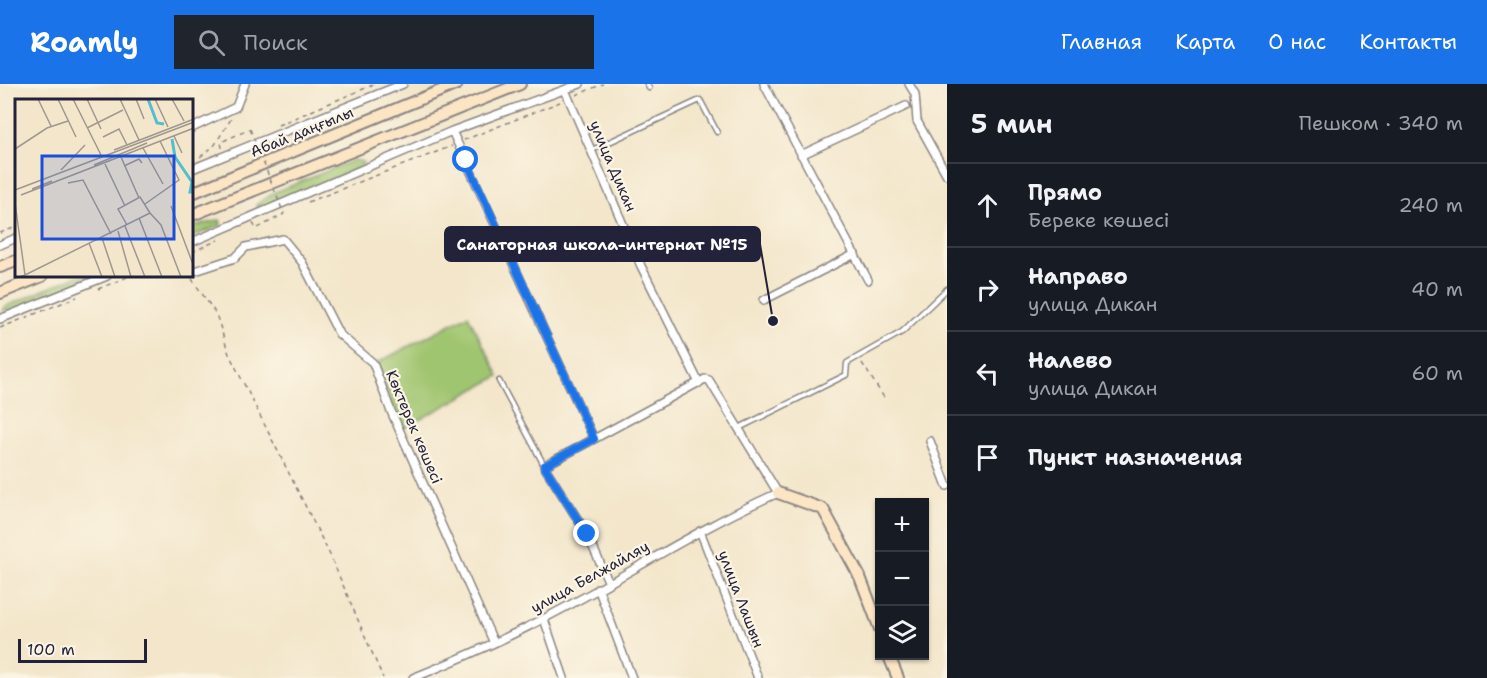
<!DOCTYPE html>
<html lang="ru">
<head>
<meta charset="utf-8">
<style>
	body { margin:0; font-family:"Shantell Sans",sans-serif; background:#20242c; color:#f1f3f6 }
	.controls { position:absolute; right:18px; bottom:18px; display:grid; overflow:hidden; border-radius:0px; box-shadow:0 2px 4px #0004 }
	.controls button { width:54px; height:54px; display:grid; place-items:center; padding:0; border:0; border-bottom:2px solid #363941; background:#171b24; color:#f1f3f6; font:30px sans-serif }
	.scale { position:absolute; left:18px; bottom:15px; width:129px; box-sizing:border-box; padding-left:6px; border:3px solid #22223b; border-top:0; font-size:16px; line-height:21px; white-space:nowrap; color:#22223b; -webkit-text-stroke:4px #fcf5e5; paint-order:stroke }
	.stop { position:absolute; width:18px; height:18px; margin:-14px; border:4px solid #1a73e8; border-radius:50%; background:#fff }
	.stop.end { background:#1a73e8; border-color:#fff; box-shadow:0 2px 6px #0008 }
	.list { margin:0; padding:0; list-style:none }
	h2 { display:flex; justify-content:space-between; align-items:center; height:78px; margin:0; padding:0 24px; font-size:26px }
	h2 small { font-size:20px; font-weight:400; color:#9ea1a6 }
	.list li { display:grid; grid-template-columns:39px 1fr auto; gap:18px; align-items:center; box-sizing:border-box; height:84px; padding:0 24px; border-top:2px solid #363941 }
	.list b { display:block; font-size:22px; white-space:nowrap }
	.list p { margin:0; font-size:20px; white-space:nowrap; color:#9ea1a6 }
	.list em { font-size:20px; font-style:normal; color:#9ea1a6 }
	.icon { flex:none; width:33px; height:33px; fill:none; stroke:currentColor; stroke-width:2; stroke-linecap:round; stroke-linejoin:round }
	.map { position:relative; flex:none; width:947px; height:594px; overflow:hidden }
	header { display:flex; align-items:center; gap:36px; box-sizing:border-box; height:84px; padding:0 30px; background:#1a73e8; color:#fff }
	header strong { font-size:28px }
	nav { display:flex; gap:33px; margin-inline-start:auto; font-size:21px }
	.search { width:420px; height:54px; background:#20242c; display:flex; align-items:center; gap:15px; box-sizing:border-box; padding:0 21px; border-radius:0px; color:#9ea1a6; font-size:22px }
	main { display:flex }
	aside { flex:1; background:#171b24 }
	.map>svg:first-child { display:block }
</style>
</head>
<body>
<header>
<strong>Roamly</strong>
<div class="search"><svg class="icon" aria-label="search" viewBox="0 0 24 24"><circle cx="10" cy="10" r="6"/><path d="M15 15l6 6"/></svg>Поиск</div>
<nav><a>Главная</a><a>Карта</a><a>О нас</a><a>Контакты</a></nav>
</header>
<main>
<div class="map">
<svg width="947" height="594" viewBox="0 0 947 594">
	<rect width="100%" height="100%" fill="#fcf5e5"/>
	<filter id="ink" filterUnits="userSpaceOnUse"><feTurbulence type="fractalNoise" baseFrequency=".0167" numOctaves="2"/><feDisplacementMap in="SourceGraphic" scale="12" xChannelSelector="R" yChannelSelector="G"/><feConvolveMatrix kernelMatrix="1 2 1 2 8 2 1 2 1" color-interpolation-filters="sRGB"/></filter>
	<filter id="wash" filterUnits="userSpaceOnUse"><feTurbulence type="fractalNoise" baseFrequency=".008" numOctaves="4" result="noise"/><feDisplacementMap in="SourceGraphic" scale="24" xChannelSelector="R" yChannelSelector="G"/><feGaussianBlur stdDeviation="1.35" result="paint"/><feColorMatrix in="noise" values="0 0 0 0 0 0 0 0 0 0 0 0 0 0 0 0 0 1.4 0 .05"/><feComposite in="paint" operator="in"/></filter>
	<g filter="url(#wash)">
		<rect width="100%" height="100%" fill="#f3e6ca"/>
		<path fill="#a0c570" stroke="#617456" stroke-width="1.5" d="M354 76 363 78 362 83 259 126 256 121 275 108Z
			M220 136 221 141 192 153V143Z
			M77 192H94L15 225 2 227 4 223Z
			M468 231 499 292 401 346 377 279Z"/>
	</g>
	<g filter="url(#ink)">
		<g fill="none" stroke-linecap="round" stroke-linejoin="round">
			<g stroke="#8a8482" stroke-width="7">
				<path id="lane" d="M647 0 649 4
					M592 66 700 16 717 48
					M499 297 544 381
					M739 344 846 291 847 279 902 248 947 205"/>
			</g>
			<g stroke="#8a8482" stroke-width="10">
				<path id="street" d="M764 0 868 196
					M909 0 915 10 917 37 947 91
					M565 6 641 182 699 299
					M192 44 236 23 245 0
					M452 47 594 355
					M801 71 906 22
					M192 85 403 0
					M192 158 452 47 580 0
					M0 161 16 154
					M192 188 235 174 246 163 283 155 302 178 339 250 373 279 390 325 494 559
					M764 216 855 170
					M0 235 107 192
					M930 357 947 402
					M700 447 758 594
					M598 504 632 594
					M544 535 564 594
					M413 594C457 576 501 557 543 535 622 495 696 445 778 409L709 296 705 295 544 382 587 450 609 499"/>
			</g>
			<g stroke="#8a8482" stroke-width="14">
				<path id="secondary" d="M192 109 457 0
					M192 131 520 0
					M0 183 16 177
					M0 209 42 192
					M778 409 823 425 860 493 880 545
					M889 572 898 594"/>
			</g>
			<path stroke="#8a8482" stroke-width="1.5" stroke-dasharray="4.5 4.5" stroke-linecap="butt" d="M576 11 603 0
				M278 41 375 0
				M464 56 560 18
				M222 64 221 58 250 45
				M200 73 214 62 231 35
				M308 118 452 62
				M253 139 256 145 284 130
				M0 149 16 143
				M192 168 218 156
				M192 195 216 230 229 270 330 471 383 594
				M98 205 130 192
				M0 244 77 213
				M862 279 885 315"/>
			<use href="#lane" stroke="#fff" stroke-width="4"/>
			<use href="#street" stroke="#fff" stroke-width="7"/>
			<use href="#secondary" stroke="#fce5c4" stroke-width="10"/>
			<path stroke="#8a8482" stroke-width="1.5" stroke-dasharray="4.5 4.5" stroke-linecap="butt" d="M250 45 284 130"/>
		</g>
	</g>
	<g fill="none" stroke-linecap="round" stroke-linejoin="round" filter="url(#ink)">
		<path stroke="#1a73e8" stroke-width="8" d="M466 76 594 355 544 382 587 450"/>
	</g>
	<g text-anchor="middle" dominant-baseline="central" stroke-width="4.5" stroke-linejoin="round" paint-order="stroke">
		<g font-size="15" fill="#22223b" stroke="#fcf5e5">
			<text transform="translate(302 48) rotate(-22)">Абай даңғылы</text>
			<text transform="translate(613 82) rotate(67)">улица Дикан</text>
			<text transform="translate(414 343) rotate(67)">Көктерек көшесі</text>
			<text transform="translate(590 493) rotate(-29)">улица Белжайляу</text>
			<text transform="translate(741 515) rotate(69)">улица Лашын</text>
		</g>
	</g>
	<g transform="translate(15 15)">
		<rect width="178" height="178" fill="#f3e6ca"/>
		<path fill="none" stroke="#54bdd1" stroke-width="3" d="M133 0 142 24 149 25M157 40 160 58 177 83 175 93H179"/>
		<path fill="none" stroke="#9f9891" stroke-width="1.5" d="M23 0 36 27M43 0 61 38M58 0 86 56M72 0 86 30M105 0 124 41M121 0 129 20M140 0 153 28M157 0 169 22M72 29 108 11M159 37 167 54M88 38 104 30 112 46M128 49 148 85M0 50 32 29 53 22M99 51 179 20M106 58 124 99M90 65 110 107M79 66 132 44M109 67 124 60 127 64M46 71 70 46M53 84 68 81 96 135M17 90 37 82M0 91 179 23M6 96 179 29M0 104 10 176 5 178M130 105 164 81 145 42M156 107 179 168M135 114 146 126 166 178M124 119 147 178M112 126 103 110 125 98 135 114M110 127 130 178M103 132 116 178M87 139 100 178M74 144 87 178M10 176 135 114"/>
		<path fill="#1d4ed8" fill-opacity="0.15" stroke="#1d4ed8" stroke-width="3" d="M27 57H159V140H27Z"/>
		<rect width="178" height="178" fill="none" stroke="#22223b" stroke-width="3"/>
	</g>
	<path fill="none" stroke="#22223b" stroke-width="2" d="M773 237L760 160"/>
	<circle fill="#22223b" stroke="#fcf5e5" stroke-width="2" cx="773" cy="237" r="6"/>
	<rect fill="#22223b" stroke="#22223b" stroke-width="2" x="445" y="143" width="315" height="34" rx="6"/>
	<g font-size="16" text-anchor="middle" font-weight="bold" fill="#fff">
		<text x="602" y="166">Санаторная школа-интернат №15</text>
	</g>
</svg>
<div class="controls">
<button>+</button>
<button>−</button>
<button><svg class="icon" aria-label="layers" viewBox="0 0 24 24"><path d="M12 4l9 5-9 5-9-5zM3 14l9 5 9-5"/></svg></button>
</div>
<div class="scale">100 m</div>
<div class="stop" style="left:466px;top:76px"></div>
<div class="stop end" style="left:587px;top:450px"></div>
</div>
<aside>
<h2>5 мин<small>Пешком · 340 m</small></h2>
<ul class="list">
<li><svg class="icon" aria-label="ahead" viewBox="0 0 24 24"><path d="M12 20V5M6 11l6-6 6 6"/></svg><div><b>Прямо</b><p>Береке көшесі</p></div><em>240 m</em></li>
<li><svg class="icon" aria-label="right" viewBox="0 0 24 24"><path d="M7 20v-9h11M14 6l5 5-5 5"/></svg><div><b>Направо</b><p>улица Дикан</p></div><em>40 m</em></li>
<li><svg class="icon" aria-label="left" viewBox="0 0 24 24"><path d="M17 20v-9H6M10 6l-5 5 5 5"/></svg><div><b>Налево</b><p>улица Дикан</p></div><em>60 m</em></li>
<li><svg class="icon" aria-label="arrive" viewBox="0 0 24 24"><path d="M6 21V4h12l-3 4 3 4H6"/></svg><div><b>Пункт назначения</b></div></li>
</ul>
</aside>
</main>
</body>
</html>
